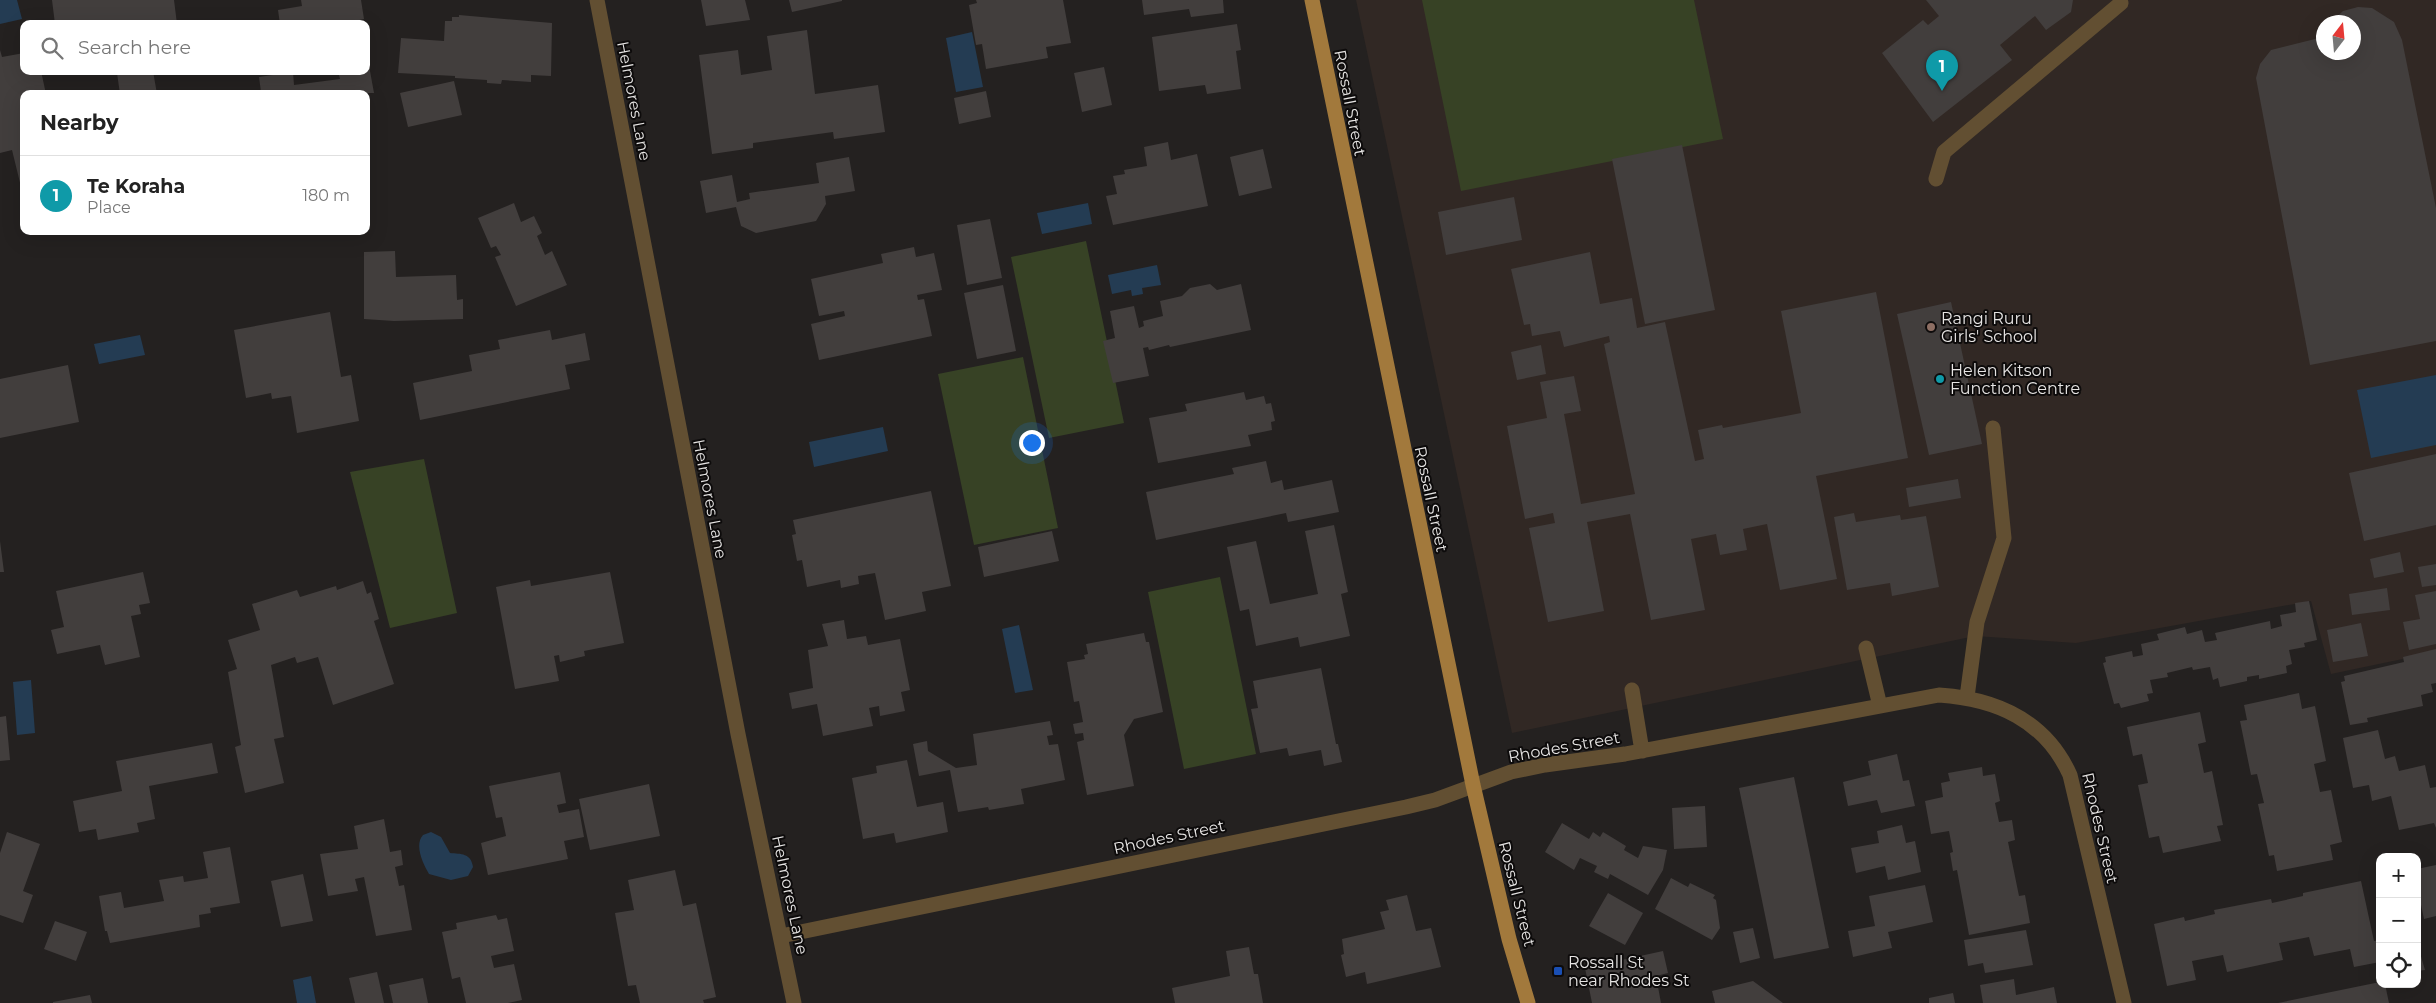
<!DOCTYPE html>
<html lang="en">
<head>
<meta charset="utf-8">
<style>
	body { margin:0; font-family:Montserrat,sans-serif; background:#f2f2f2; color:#222 }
	.controls { position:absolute; right:15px; bottom:15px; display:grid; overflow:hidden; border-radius:10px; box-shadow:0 5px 20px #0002 }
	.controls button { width:45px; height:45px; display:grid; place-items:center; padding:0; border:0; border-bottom:1px solid #e0e0e0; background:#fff; color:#222; font:25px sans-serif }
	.compass { position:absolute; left:2316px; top:15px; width:45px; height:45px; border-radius:50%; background:#fff; box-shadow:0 5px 20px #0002; rotate:16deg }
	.you { position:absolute; left:1031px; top:442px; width:18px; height:18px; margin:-12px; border:4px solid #fff; border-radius:50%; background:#1a73e8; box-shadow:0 0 0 8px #1a73e833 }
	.badge { display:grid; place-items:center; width:32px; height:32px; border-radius:50%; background:#7c3aed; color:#fff; font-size:16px; font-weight:700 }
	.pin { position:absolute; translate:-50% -41px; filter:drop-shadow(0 1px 2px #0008) }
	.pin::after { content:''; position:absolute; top:26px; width:18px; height:15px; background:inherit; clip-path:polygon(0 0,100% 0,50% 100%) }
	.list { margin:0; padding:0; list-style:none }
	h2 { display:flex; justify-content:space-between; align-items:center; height:65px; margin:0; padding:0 20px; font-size:21px }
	h2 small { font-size:16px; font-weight:400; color:#767676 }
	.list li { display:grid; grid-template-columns:32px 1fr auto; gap:15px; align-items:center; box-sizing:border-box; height:80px; padding:0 20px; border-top:1px solid #e0e0e0 }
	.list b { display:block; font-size:19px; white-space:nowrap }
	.list p { margin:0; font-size:16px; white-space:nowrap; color:#767676 }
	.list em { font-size:16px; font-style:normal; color:#767676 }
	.icon { flex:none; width:28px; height:28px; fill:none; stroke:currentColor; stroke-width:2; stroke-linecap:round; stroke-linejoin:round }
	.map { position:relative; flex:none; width:2436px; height:1003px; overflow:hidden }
	.search { position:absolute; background:#fff; box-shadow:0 5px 20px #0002; left:20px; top:20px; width:350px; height:55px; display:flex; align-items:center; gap:12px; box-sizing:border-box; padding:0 18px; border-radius:10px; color:#767676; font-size:19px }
	.panel { position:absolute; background:#fff; box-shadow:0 5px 20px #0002; left:20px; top:90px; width:350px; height:145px; border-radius:10px }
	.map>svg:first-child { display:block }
</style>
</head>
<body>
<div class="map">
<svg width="2436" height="1003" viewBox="0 0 2436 1003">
	<rect width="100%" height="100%" fill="#242120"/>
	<path fill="#312824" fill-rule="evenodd" d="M1356 0H2436V652L2331 674 2311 601 2076 643 1975 636 1512 733ZM2324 22H2354V52H2324Z"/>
	<path fill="#374225" d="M1422 0H1694L1723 139 1461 191Z
		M1086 241 1124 423 1049 438 1011 257Z
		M1023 357 1058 528 974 545 938 374Z
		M424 459 457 613 390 628 350 472Z
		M1220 577 1256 754 1184 769 1148 592Z"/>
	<path fill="#243c53" d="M0 0H17L22 19 0 24Z
		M972 32 983 87 956 92 946 38Z
		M1088 203 1092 224 1042 234 1037 213Z
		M1157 265 1161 285 1142 288 1143 294 1132 296 1131 290 1112 294 1108 275Z
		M140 335 145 355 99 364 94 344Z
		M2436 375V445L2371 458 2357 390Z
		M883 427 888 451 814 467 809 442Z
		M1019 625 1033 690 1015 693 1002 629Z
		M31 680 35 733 17 735 13 682Z
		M431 832 441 837 450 853C461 854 471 853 473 867L468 876 451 880 429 874C423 864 414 845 423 835Z
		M311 976 316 1003H297L293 980Z"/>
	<path fill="#423e3d" d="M52 0H174L177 24H55Z
		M301 0H361L364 19 340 24H280L278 10 302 6Z
		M701 0H745L750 20 706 26Z
		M789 0H842V1L792 12Z
		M976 0H1063L1071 43 1046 47 1048 58 986 69 982 44 976 45 969 5 977 3Z
		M1142 0H1223L1224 13 1191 17 1189 9 1144 15Z
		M1926 0H2073L2071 12 2046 30 2035 16 2000 45 2012 60 1933 122 1882 53 1923 20 1928 25 1939 16Z
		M2358 7 2372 8 2394 22 2402 40 2436 208V341L2310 365 2256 78 2260 64 2271 50 2315 39 2324 32V52H2354V22H2331L2343 11Z
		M459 15 552 23 551 76 531 75V82L502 80 501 84 487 83V80L455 78V76L398 73 401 38 444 41 445 21H452V17H459Z
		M1237 24 1241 50 1236 51 1241 89 1207 94 1205 85 1159 91 1152 37Z
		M807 30 815 94 878 85 885 132 834 139 833 132 753 143V148L712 154 699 55 738 50 741 75 772 70 767 36Z
		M366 49 374 93 256 94 261 92 259 77 293 72 294 85 340 79 338 71H366Z
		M0 50 2 57 24 53V71H41L46 94H24V199L12 150 0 153Z
		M1104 67 1112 105 1082 112 1074 73Z
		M132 71H153L157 94H120L117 73Z
		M454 81 462 115 408 127 400 93Z
		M986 91 991 117 959 124 954 98Z
		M1168 142 1171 160 1197 154 1208 206 1113 225 1106 196 1117 194 1113 176 1125 174 1124 170 1147 166 1144 147Z
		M1682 145 1715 310 1645 324 1612 159Z
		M1263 149 1272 188 1239 196 1230 157Z
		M849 157 855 191 825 196 826 204 816 221 756 233 741 226 736 207 706 213 700 181 732 175 737 202 750 199 749 193 819 183 816 163Z
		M1514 197 1522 240 1446 255 1438 212Z
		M514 203 521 222 534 216 542 233 537 236 545 255 552 251 567 285 516 306 495 257 501 255 496 246 491 248 478 218Z
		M990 219 1002 278 967 285 957 225Z
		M914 247 916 257 934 253 942 290 917 295 918 300 924 299 932 336 819 360 811 324 845 316 844 311 819 316 811 279 883 263 881 254Z
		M395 251 396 277 456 275 457 300 463 299V319L394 321 364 319V252Z
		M1590 252 1600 304 1632 298 1637 328 1665 322 1695 461 1704 459 1698 430 1722 425 1723 428 1801 413 1781 311 1876 292 1908 458 1816 476 1837 579 1780 590 1767 524 1743 529 1747 550 1720 555 1716 534 1691 539 1705 610 1651 620 1630 514 1587 522 1604 611 1548 622 1529 528 1555 523 1553 513 1525 519 1507 426 1547 418 1540 382 1574 376 1581 411 1564 414 1581 504 1635 494 1604 344 1610 342 1609 336 1564 347 1560 331 1532 336 1530 324 1524 325 1511 269Z
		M1210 284 1217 290 1241 284 1251 330 1170 347 1169 345 1149 350 1148 347 1143 348 1149 376 1113 383 1103 341 1115 338 1110 311 1134 306 1139 328 1144 326 1143 321 1163 316 1160 301 1182 296 1190 288Z
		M1003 285 1016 351 977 359 964 293Z
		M1951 302 1982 444 1929 455 1897 314Z
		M330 312 341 377 351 375 359 421 297 433 291 396 272 399 271 393 246 398 234 330Z
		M550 330 552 340 585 333 590 360 565 365 570 389 420 420 413 383 472 371 469 355 500 349 498 340Z
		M1541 345 1546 374 1517 380 1511 352Z
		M68 365 79 422 0 438V379Z
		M1244 392 1246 400 1264 396 1266 404 1271 403 1275 421 1271 422 1272 430 1248 435 1251 446 1158 463 1149 418 1187 411 1185 404Z
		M2436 454V525L2364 541 2349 473Z
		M1266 461 1271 483 1282 480 1284 490 1332 480 1339 512 1288 522 1286 513 1156 540 1146 492 1234 474 1232 468Z
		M1958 479 1961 498 1909 507 1906 488Z
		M931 491 951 586 922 592 926 611 885 620 875 573 858 576 859 584 841 588 840 580 807 587 802 560 797 561 792 535 796 534 793 520Z
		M1854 513 1856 522 1900 515 1901 520 1926 516 1939 587 1892 596 1890 583 1847 590 1834 517Z
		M1334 525 1348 592 1341 594 1350 636 1300 647 1298 637 1256 646 1249 609 1240 611 1227 547 1256 541 1270 604 1318 594 1305 531Z
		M1052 531 1059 561 984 577 978 547Z
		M0 541 4 572H0Z
		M2400 552 2404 572 2374 578 2370 559Z
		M2436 564V585L2422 587 2418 567Z
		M143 572 150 603 139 605 141 614 131 616 140 657 105 665 100 645 57 654 51 630 64 627 56 591Z
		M610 572 624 643 584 651 585 656 560 662 559 655 554 656 559 681 515 689 496 587 530 580 531 586Z
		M363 581 367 594 371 592 379 619 374 621 394 684 333 705 318 657 297 663 295 657 271 665 284 737 274 739 284 783 245 793 235 747 241 745 228 672 237 669 228 640 260 630 252 604 297 590 300 597 336 586 337 590Z
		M2387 588 2390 610 2352 615 2349 594Z
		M2436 591V644L2409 650 2403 622 2420 619 2415 595Z
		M2309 601 2317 640 2304 643 2305 647 2289 650 2292 664 2286 666 2287 673 2259 679V675L2247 677V681L2220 687 2218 678 2213 680 2210 667 2193 670 2192 667 2167 673 2168 677 2150 680 2153 693 2147 694 2149 701 2121 708 2119 703 2114 704 2103 663 2106 662 2105 657 2132 651 2133 657 2143 655 2141 644 2159 640 2157 634 2185 627 2187 634 2202 630 2205 642 2217 640 2215 633 2270 621 2271 629 2282 626 2280 615 2296 612 2295 603Z
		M844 620 847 639 866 636 868 645 900 639 910 690 901 692 905 711 880 716 879 706 869 708 873 726 823 736 817 704 792 709 789 693 813 688 808 650 828 646 822 624Z
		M2361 623 2368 656 2333 662 2327 630Z
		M1144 633 1146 642H1149L1163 712 1134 719 1124 735 1134 786 1087 795 1077 742 1084 740 1083 733 1075 734 1073 724 1083 722 1079 701 1074 702 1067 662 1085 659 1084 655 1088 654 1086 644Z
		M2436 649V683L2431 684 2433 692 2421 695 2423 706 2367 718 2368 722 2350 725 2341 682 2345 681 2344 676 2404 662 2403 657Z
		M1321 668 1336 744H1338L1342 762 1324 766 1321 750 1289 756 1287 748 1260 753 1251 709 1258 708 1253 681Z
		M2299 693 2302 709 2315 706 2326 761 2314 764 2320 792 2331 790 2342 842 2330 845 2333 860 2277 871 2274 855 2269 856 2258 804 2264 803 2257 774 2251 775 2240 721 2247 720 2244 705Z
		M2200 712 2206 742 2198 744 2204 773 2212 771 2223 825 2217 826 2221 841 2163 853 2159 836 2149 838 2138 785 2148 783 2142 754 2133 756 2127 727Z
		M6 716 10 760 0 761V717Z
		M1050 721 1053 735 1047 736 1049 745 1058 744 1065 780 1021 789 1024 804 989 810 988 807 958 812 950 770 919 776 913 744 927 741 928 751 956 768 977 765 973 734Z
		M2378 730 2385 759 2395 756 2399 771 2425 765 2430 788 2436 787V828L2434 823 2399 830 2391 796 2372 801 2369 785 2353 788 2343 738Z
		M212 743 218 773 149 786 155 819 137 823 139 832 98 840 96 829 79 832 73 801 122 791 116 761Z
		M1897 754 1903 781 1909 780 1915 806 1881 813 1877 800 1848 806 1843 782 1871 775 1868 761Z
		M907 760 917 807 943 802 948 832 896 843 894 833 863 839 852 778 877 773 876 766Z
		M1982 767 1983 776 1995 774 2000 801 1995 803 1999 822 2012 820 2015 840 2008 842 2019 896 2025 895 2030 923 1969 935 1957 870 1953 871 1950 853 1953 852 1949 831 1931 834 1925 801 1943 797 1941 783 1950 781 1948 773Z
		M560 772 566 803 557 805 559 813 579 809 584 837 564 841 568 859 488 875 481 843 506 836 502 817 496 818 489 786Z
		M1794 777 1829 948 1774 959 1739 788Z
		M649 784 660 836 590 850 579 799Z
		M1705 806 1707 847 1674 849 1672 808Z
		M384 819 390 852 401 850 403 865 395 867 399 886 404 885 412 930 376 936 364 877 355 879 358 891 328 896 320 854 358 849 354 826Z
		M1562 823 1589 839 1593 832 1600 837 1603 832 1626 846 1624 850 1638 858 1643 846 1667 850 1663 870 1648 895 1610 874 1608 879 1594 872 1597 866 1580 858 1574 870 1545 852Z
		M1902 825 1906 843 1915 841 1921 872 1888 880 1885 866 1856 873 1851 848 1879 843 1877 831Z
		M7 832 40 844 23 891 33 895 23 923 0 915V853Z
		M230 847 240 903 210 908 211 913 199 915 200 927 110 943 107 931H105L99 896 121 892 124 908 164 901 159 880 183 876 184 882 208 878 203 852Z
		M2436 865V916L2424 919 2417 886V869Z
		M675 870 683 906 696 903 716 997 703 1000 704 1003H640L636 985 628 986 615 913 634 910 628 880Z
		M303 874 313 921 281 927 271 881Z
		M1671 878 1688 887 1690 883 1715 895 1713 898 1716 900 1720 928 1712 940 1655 909Z
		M2361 881 2374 941 2380 940V962L2354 967 2350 949 2314 956 2309 937 2279 943 2283 960 2227 972 2223 955 2192 961 2196 980 2167 986 2154 924 2184 917 2185 921 2215 914 2214 910 2271 899 2272 903 2303 896V893Z
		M1925 885 1933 922 1888 932 1892 948 1853 957 1848 931 1875 926 1869 896Z
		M1608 893 1643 913 1625 945 1589 926Z
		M1407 895 1416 931 1431 928 1441 967 1367 984 1365 972 1346 977 1341 955 1344 954 1342 939 1385 929 1380 912 1389 910 1386 900Z
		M496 915 498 920 507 918 514 951 491 956 494 968 514 964 522 1000 508 1003H466L460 977 452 979 442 932 457 929 456 923Z
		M55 921 87 932 76 961 44 949Z
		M1753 928 1760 958 1740 963 1733 932Z
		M2026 930 2033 965 1985 973 1983 963 1968 966 1964 940Z
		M1249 947 1254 974H1258L1263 1003H1175L1172 988 1230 976 1226 951Z
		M1663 951 1668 973 1656 976 1661 1003H1592L1585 968Z
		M2417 953H2420L2425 970 2417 971Z
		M377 972 384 1003H355L349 978Z
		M423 978 428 1003H393L389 985Z
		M2014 979 2016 995 2054 987 2057 1003H1983L1980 985Z
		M1753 981 1783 1003H1715L1712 991Z
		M2380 982V984H2385L2389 1003H2278Z
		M1953 993 1955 1003H1929V998Z
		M90 995 92 1003H53V1002Z"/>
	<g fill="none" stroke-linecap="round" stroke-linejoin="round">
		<path stroke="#624f32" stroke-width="15" d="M597 0 738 734 794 1003
			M1936 179 1944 152 2121 3
			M1866 648 1880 706
			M1632 690 1642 751
			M1967 697 1977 622 2004 538 1993 428
			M781 936 1406 807 1435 800 1511 772 1545 765 1625 754 1939 695C1997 699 2045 720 2070 775L2124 1003"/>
		<path stroke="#a2793c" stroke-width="15" d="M1312 0 1473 785 1509 939 1528 1003"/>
	</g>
	<circle fill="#8d6e63" stroke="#0d0b0b" stroke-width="2" cx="1931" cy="327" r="5"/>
	<circle fill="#0f9aa8" stroke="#0d0b0b" stroke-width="2" cx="1940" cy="379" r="5"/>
	<rect fill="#1a4fb4" stroke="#0d0b0b" stroke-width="2" x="1553" y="966" width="10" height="10" rx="2.5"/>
	<g text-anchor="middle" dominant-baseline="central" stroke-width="4" stroke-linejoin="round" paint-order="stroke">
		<g font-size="16" fill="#e7e5e4" stroke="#0d0b0b">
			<text transform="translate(634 101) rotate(79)">Helmores Lane</text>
			<text transform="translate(1350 103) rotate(79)">Rossall Street</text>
			<text transform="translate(710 499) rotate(79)">Helmores Lane</text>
			<text transform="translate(1431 499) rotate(78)">Rossall Street</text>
			<text transform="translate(1564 747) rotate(-10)">Rhodes Street</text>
			<text transform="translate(2100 828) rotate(77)">Rhodes Street</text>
			<text transform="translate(1169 837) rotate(-12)">Rhodes Street</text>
			<text transform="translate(1517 894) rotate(76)">Rossall Street</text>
			<text transform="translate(790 895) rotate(78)">Helmores Lane</text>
		</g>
		<g font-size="16" fill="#e7e5e4" stroke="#0d0b0b" text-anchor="start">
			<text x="1941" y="318">Rangi Ruru<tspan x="1941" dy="18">Girls' School</tspan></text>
			<text x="1950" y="370">Helen Kitson<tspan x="1950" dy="18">Function Centre</tspan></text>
			<text x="1568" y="962">Rossall St<tspan x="1568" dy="18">near Rhodes St</tspan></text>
		</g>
	</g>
</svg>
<div class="controls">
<button>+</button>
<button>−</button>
<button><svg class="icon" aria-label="locate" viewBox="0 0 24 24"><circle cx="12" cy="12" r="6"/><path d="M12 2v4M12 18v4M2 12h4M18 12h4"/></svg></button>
</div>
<svg class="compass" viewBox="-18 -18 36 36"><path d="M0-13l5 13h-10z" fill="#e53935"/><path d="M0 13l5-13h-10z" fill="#767676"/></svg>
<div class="you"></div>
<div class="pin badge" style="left:1942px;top:91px;background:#0f9aa8">1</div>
<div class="search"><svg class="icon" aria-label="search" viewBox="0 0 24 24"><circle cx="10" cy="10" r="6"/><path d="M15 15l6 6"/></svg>Search here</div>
<section class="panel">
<h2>Nearby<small></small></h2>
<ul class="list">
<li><span class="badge" style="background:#0f9aa8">1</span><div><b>Te Koraha</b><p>Place</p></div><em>180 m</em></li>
</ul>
</section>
</div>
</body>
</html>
